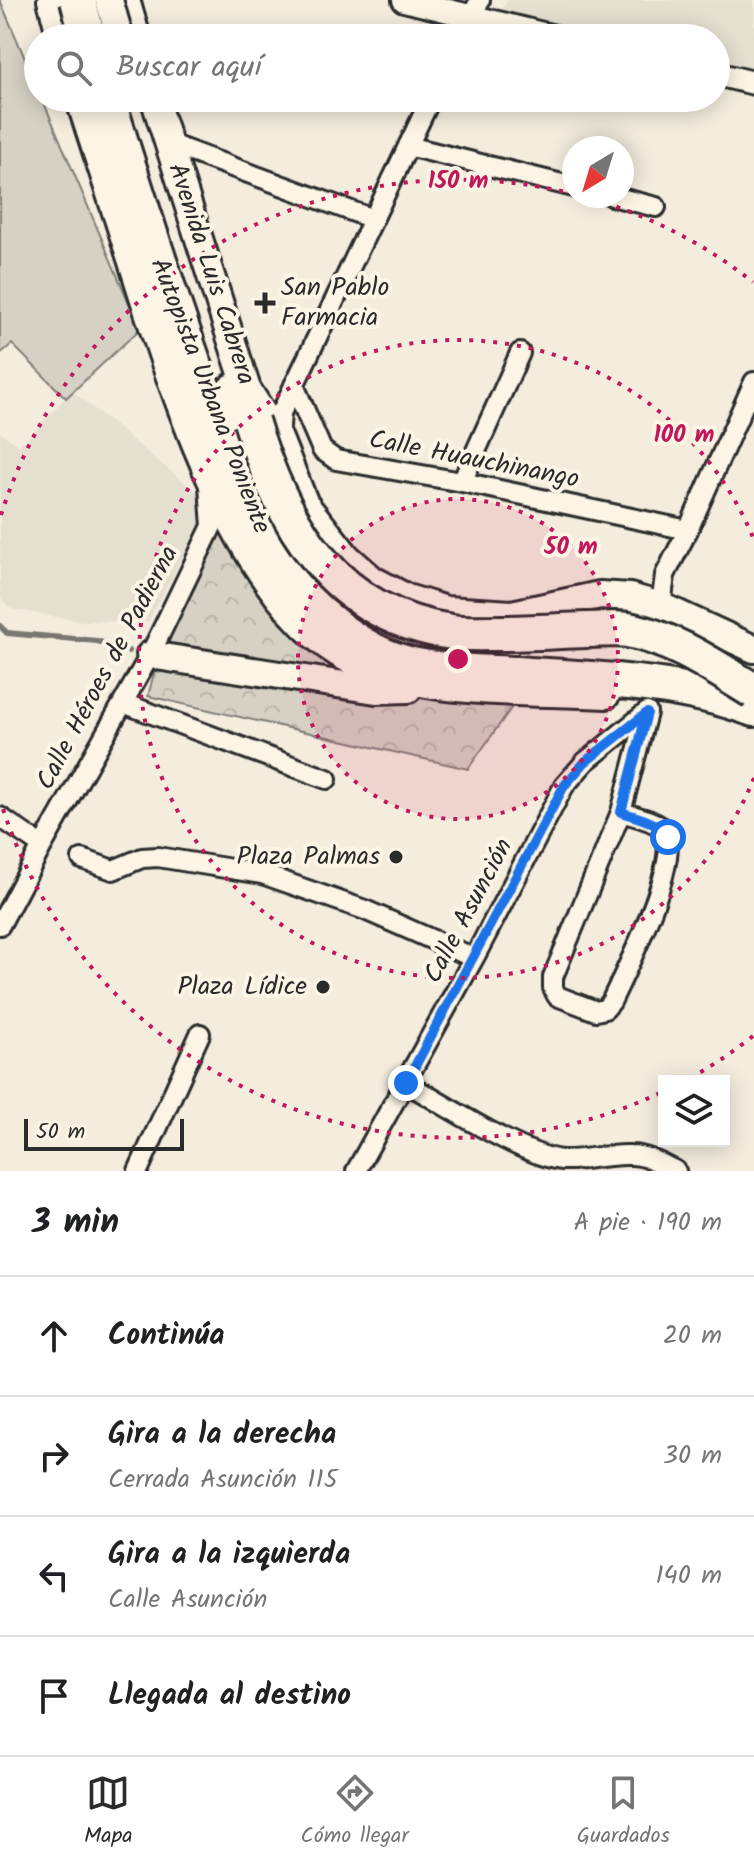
<!DOCTYPE html>
<html lang="es">
<head>
<meta charset="utf-8">
<style>
	body { margin:0; font-family:Kalam,sans-serif; background:#f6f6f6; color:#202124 }
	.controls { position:absolute; right:24px; bottom:24px; display:grid; overflow:hidden; border-radius:0px; box-shadow:0 4px 20px #0003 }
	.controls button { width:72px; height:72px; display:grid; place-items:center; padding:0; border:0; border-bottom:2px solid #e0e0e0; background:#fff; color:#202124; font:40px sans-serif }
	.compass { position:absolute; left:562px; top:136px; width:72px; height:72px; border-radius:50%; background:#fff; box-shadow:0 4px 20px #0003; rotate:218deg }
	.scale { position:absolute; left:24px; bottom:20px; width:160px; box-sizing:border-box; padding-left:8px; border:4px solid #2b2b2b; border-top:0; font-size:22px; line-height:28px; white-space:nowrap; color:#2b2b2b; -webkit-text-stroke:6px #fcf5e5; paint-order:stroke }
	.stop { position:absolute; width:24px; height:24px; margin:-18px; border:6px solid #1a73e8; border-radius:50%; background:#fff }
	.stop.end { background:#1a73e8; border-color:#fff; box-shadow:0 2px 8px #0008 }
	.list { margin:0; padding:0; list-style:none }
	h2 { display:flex; justify-content:space-between; align-items:center; height:104px; margin:0; padding:0 32px; font-size:34px }
	h2 small { font-size:26px; font-weight:400; color:#757577 }
	.list li { display:grid; grid-template-columns:52px 1fr auto; gap:24px; align-items:center; box-sizing:border-box; height:120px; padding:0 32px; border-top:2px solid #e0e0e0 }
	.list b { display:block; font-size:30px; white-space:nowrap }
	.list p { margin:0; font-size:26px; white-space:nowrap; color:#757577 }
	.list em { font-size:26px; font-style:normal; color:#757577 }
	.icon { flex:none; width:44px; height:44px; fill:none; stroke:currentColor; stroke-width:2; stroke-linecap:round; stroke-linejoin:round }
	.map { position:relative; flex:none; width:754px; height:1171px; overflow:hidden }
	.search { position:absolute; background:#fff; box-shadow:0 4px 20px #0003; left:24px; right:24px; top:24px; height:88px; display:flex; align-items:center; gap:20px; box-sizing:border-box; padding:0 28px; border-radius:44px; color:#757577; font-size:30px }
	.sheet { height:584px; background:#fff }
	nav { display:flex; justify-content:space-around; align-items:center; box-sizing:border-box; height:112px; border-top:2px solid #e0e0e0; background:#fff; font-size:22px; color:#757577 }
	nav a { display:grid; justify-items:center; gap:4px }
	nav .on { color:#2b2b2b }
	.map>svg:first-child { display:block }
</style>
</head>
<body>
<div class="map">
<svg width="754" height="1171" viewBox="0 0 754 1171">
	<defs>
		<pattern id="forest-crowns" width="20" height="18" patternUnits="userSpaceOnUse" patternTransform="scale(2)"><rect width="20" height="18" fill="#d6d1c4"/><path d="M2 6a3 3 0 1 1 6 0M12 15a3 3 0 1 1 6 0" fill="none" stroke="#b8b4a9"/></pattern>
	</defs>
	<rect width="100%" height="100%" fill="#f4edde"/>
	<filter id="ink" filterUnits="userSpaceOnUse"><feTurbulence type="fractalNoise" baseFrequency=".0125" numOctaves="2"/><feDisplacementMap in="SourceGraphic" scale="16" xChannelSelector="R" yChannelSelector="G"/><feConvolveMatrix kernelMatrix="1 2 1 2 8 2 1 2 1" color-interpolation-filters="sRGB"/></filter>
	<g filter="url(#ink)">
		<path fill="#e5dfd0" d="M507 0H754V68L716 60V38H607L499 16Z
			M72 391 211 504 148 622 81 621 11 609 0 597V432L20 446Z"/>
		<path fill="url(#forest-crowns)" stroke="#807e78" stroke-width="2" d="M209 484 350 649 524 690 468 769 148 696 158 658 214 526Z"/>
		<path fill="#d6d1c4" stroke="#807e78" stroke-width="2" d="M0 0 38 89V98H42L140 329 66 398 12 344 0 354Z"/>
		<g fill="none" stroke-linecap="round" stroke-linejoin="round">
			<path stroke="#7a7771" stroke-width="6" d="M0 626 7 633 97 641 128 651"/>
			<g stroke="#2b2b2b" stroke-width="24">
				<path id="minor" d="M460 38 480 0
					M167 143 373 219
					M408 146 574 187
					M612 196 656 207
					M294 385 322 450 336 460 462 482 688 530
					M279 439 281 413 431 98
					M462 482 520 353
					M661 606 665 575 688 530 754 382
					M123 703 327 779
					M621 812C633 816 652 819 662 828 687 851 624 974 611 1002L605 1009 596 1011 557 996 553 988V977L621 812 647 713
					M0 817 42 846
					M82 859 113 870 142 858 158 857 262 874 365 910 474 958
					M0 925 42 846 150 655 212 526 209 486
					M406 1083C442 1103 524 1157 562 1160 584 1161 607 1154 630 1155 647 1155 662 1164 676 1171
					M138 1171 200 1034
					M356 1171 474 958 564 786 585 762 647 712"/>
			</g>
			<g stroke="#2b2b2b" stroke-width="28">
				<path id="tertiary" d="M404 0 559 38
					M716 74 754 83"/>
			</g>
			<g stroke="#2b2b2b" stroke-width="32">
				<path id="secondary" d="M51 0 61 38
					M126 0 137 38
					M79 98C98 156 116 213 135 271 171 384 238 604 350 660 426 698 524 690 606 695
					M154 98 247 389 279 439 305 504 347 557 373 580 407 598 446 610 512 614 600 595 630 597 661 606 754 649
					M150 655 376 690 408 689"/>
			</g>
			<g stroke="#2b2b2b" stroke-width="40">
				<path id="motorway" d="M107 98C141 208 176 317 216 425 233 472 248 526 279 568 309 609 357 651 408 664 443 672 480 672 516 674 594 679 679 681 754 709
					M234 391 251 421"/>
			</g>
			<use href="#minor" stroke="#fcf5e5" stroke-width="18"/>
			<use href="#tertiary" stroke="#fcf5e5" stroke-width="22"/>
			<use href="#secondary" stroke="#fcf5e5" stroke-width="26"/>
			<use href="#motorway" stroke="#fcf5e5" stroke-width="34"/>
			<g stroke="#2b2b2b" stroke-width="32" stroke-linecap="butt">
				<path id="secondary-bridge" d="M109 0 120 38"/>
			</g>
			<g stroke="#2b2b2b" stroke-width="40" stroke-linecap="butt">
				<path id="motorway-bridge" d="M78 0 88 38
					M251 421C282 524 334 616 452 632 467 634 485 633 501 633 529 633 557 631 586 630 600 630 615 628 628 630 675 639 714 667 754 691"/>
			</g>
			<use href="#secondary-bridge" stroke="#fcf5e5" stroke-width="26"/>
			<use href="#motorway-bridge" stroke="#fcf5e5" stroke-width="34"/>
		</g>
	</g>
	<g fill="none" stroke-linecap="round" stroke-linejoin="round" filter="url(#ink)">
		<path stroke="#1a73e8" stroke-width="10" d="M406 1083 564 786 585 762 647 713 621 812C638 818 658 821 668 837"/>
	</g>
	<circle cx="458" cy="659" r="160" fill="#c2185b" fill-opacity=".12"/>
	<g fill="none" stroke="#c2185b" stroke-width="4" stroke-dasharray="4 8">
		<circle cx="458" cy="659" r="160"/>
		<path d="M754 778A319 319 0 1 1 754 540"/>
		<path d="M753 1036A479 479 0 0 1 687 1080M660 1093A479 479 0 0 1 1 803M1 515A479 479 0 0 1 574 194M582 196A479 479 0 0 1 753 282"/>
	</g>
	<g fill="#2b2b2b" stroke="#fcf5e5" stroke-width="3">
		<path d="M261 291h8v8h8v8h-8v8h-8v-8h-8v-8h8z"/>
		<circle cx="396" cy="857" r="8"/>
		<circle cx="323" cy="987" r="8"/>
	</g>
	<g text-anchor="middle" dominant-baseline="central" stroke-width="8" stroke-linejoin="round" paint-order="stroke">
		<g font-size="26" fill="#2b2b2b" stroke="#fcf5e5">
			<text transform="translate(211 274) rotate(72)">Avenida Luis Cabrera</text>
			<text transform="translate(210 396) rotate(69)">Autopista Urbana Poniente</text>
			<text transform="translate(474 460) rotate(11)">Calle Huauchinango</text>
			<text transform="translate(108 668) rotate(-62)">Calle Héroes de Padierna</text>
			<text transform="translate(469 911) rotate(-62)">Calle Asunción</text>
		</g>
		<g font-size="26" fill="#2b2b2b" stroke="#fcf5e5" text-anchor="end">
			<text x="281" y="288" text-anchor="start">San Pablo<tspan x="281" dy="30">Farmacia</tspan></text>
			<text x="380" y="857">Plaza Palmas</text>
			<text x="307" y="987">Plaza Lídice</text>
		</g>
	</g>
	<circle cx="458" cy="659" r="12" fill="#c2185b" stroke="#fcf5e5" stroke-width="4"/>
	<g font-size="24" text-anchor="middle" font-weight="bold" fill="#c2185b" stroke="#fcf5e5" stroke-width="8" stroke-linejoin="round" paint-order="stroke">
		<text x="458" y="188">150 m</text>
		<text x="684" y="442">100 m</text>
		<text x="571" y="554">50 m</text>
	</g>
</svg>
<div class="controls">
<button><svg class="icon" aria-label="layers" viewBox="0 0 24 24"><path d="M12 4l9 5-9 5-9-5zM3 14l9 5 9-5"/></svg></button>
</div>
<svg class="compass" viewBox="-18 -18 36 36"><path d="M0-13l5 13h-10z" fill="#e53935"/><path d="M0 13l5-13h-10z" fill="#757577"/></svg>
<div class="scale">50 m</div>
<div class="stop" style="left:668px;top:837px"></div>
<div class="stop end" style="left:406px;top:1083px"></div>
<div class="search"><svg class="icon" aria-label="search" viewBox="0 0 24 24"><circle cx="10" cy="10" r="6"/><path d="M15 15l6 6"/></svg>Buscar aquí</div>
</div>
<section class="sheet">
<h2>3 min<small>A pie · 190 m</small></h2>
<ul class="list">
<li><svg class="icon" aria-label="ahead" viewBox="0 0 24 24"><path d="M12 20V5M6 11l6-6 6 6"/></svg><div><b>Continúa</b></div><em>20 m</em></li>
<li><svg class="icon" aria-label="right" viewBox="0 0 24 24"><path d="M7 20v-9h11M14 6l5 5-5 5"/></svg><div><b>Gira a la derecha</b><p>Cerrada Asunción 115</p></div><em>30 m</em></li>
<li><svg class="icon" aria-label="left" viewBox="0 0 24 24"><path d="M17 20v-9H6M10 6l-5 5 5 5"/></svg><div><b>Gira a la izquierda</b><p>Calle Asunción</p></div><em>140 m</em></li>
<li><svg class="icon" aria-label="arrive" viewBox="0 0 24 24"><path d="M6 21V4h12l-3 4 3 4H6"/></svg><div><b>Llegada al destino</b></div></li>
</ul>
</section>
<nav>
<a class="on"><svg class="icon" aria-label="map" viewBox="0 0 24 24"><path d="M3 6l6-2 6 2 6-2v14l-6 2-6-2-6 2zM9 4v14M15 6v14"/></svg>Mapa</a>
<a><svg class="icon" aria-label="directions" viewBox="0 0 24 24"><path d="M12 3l9 9-9 9-9-9zM9 14v-3h6M13 9l2 2-2 2"/></svg>Cómo llegar</a>
<a><svg class="icon" aria-label="saved" viewBox="0 0 24 24"><path d="M7 4h10v16l-5-4-5 4z"/></svg>Guardados</a>
</nav>
</body>
</html>
